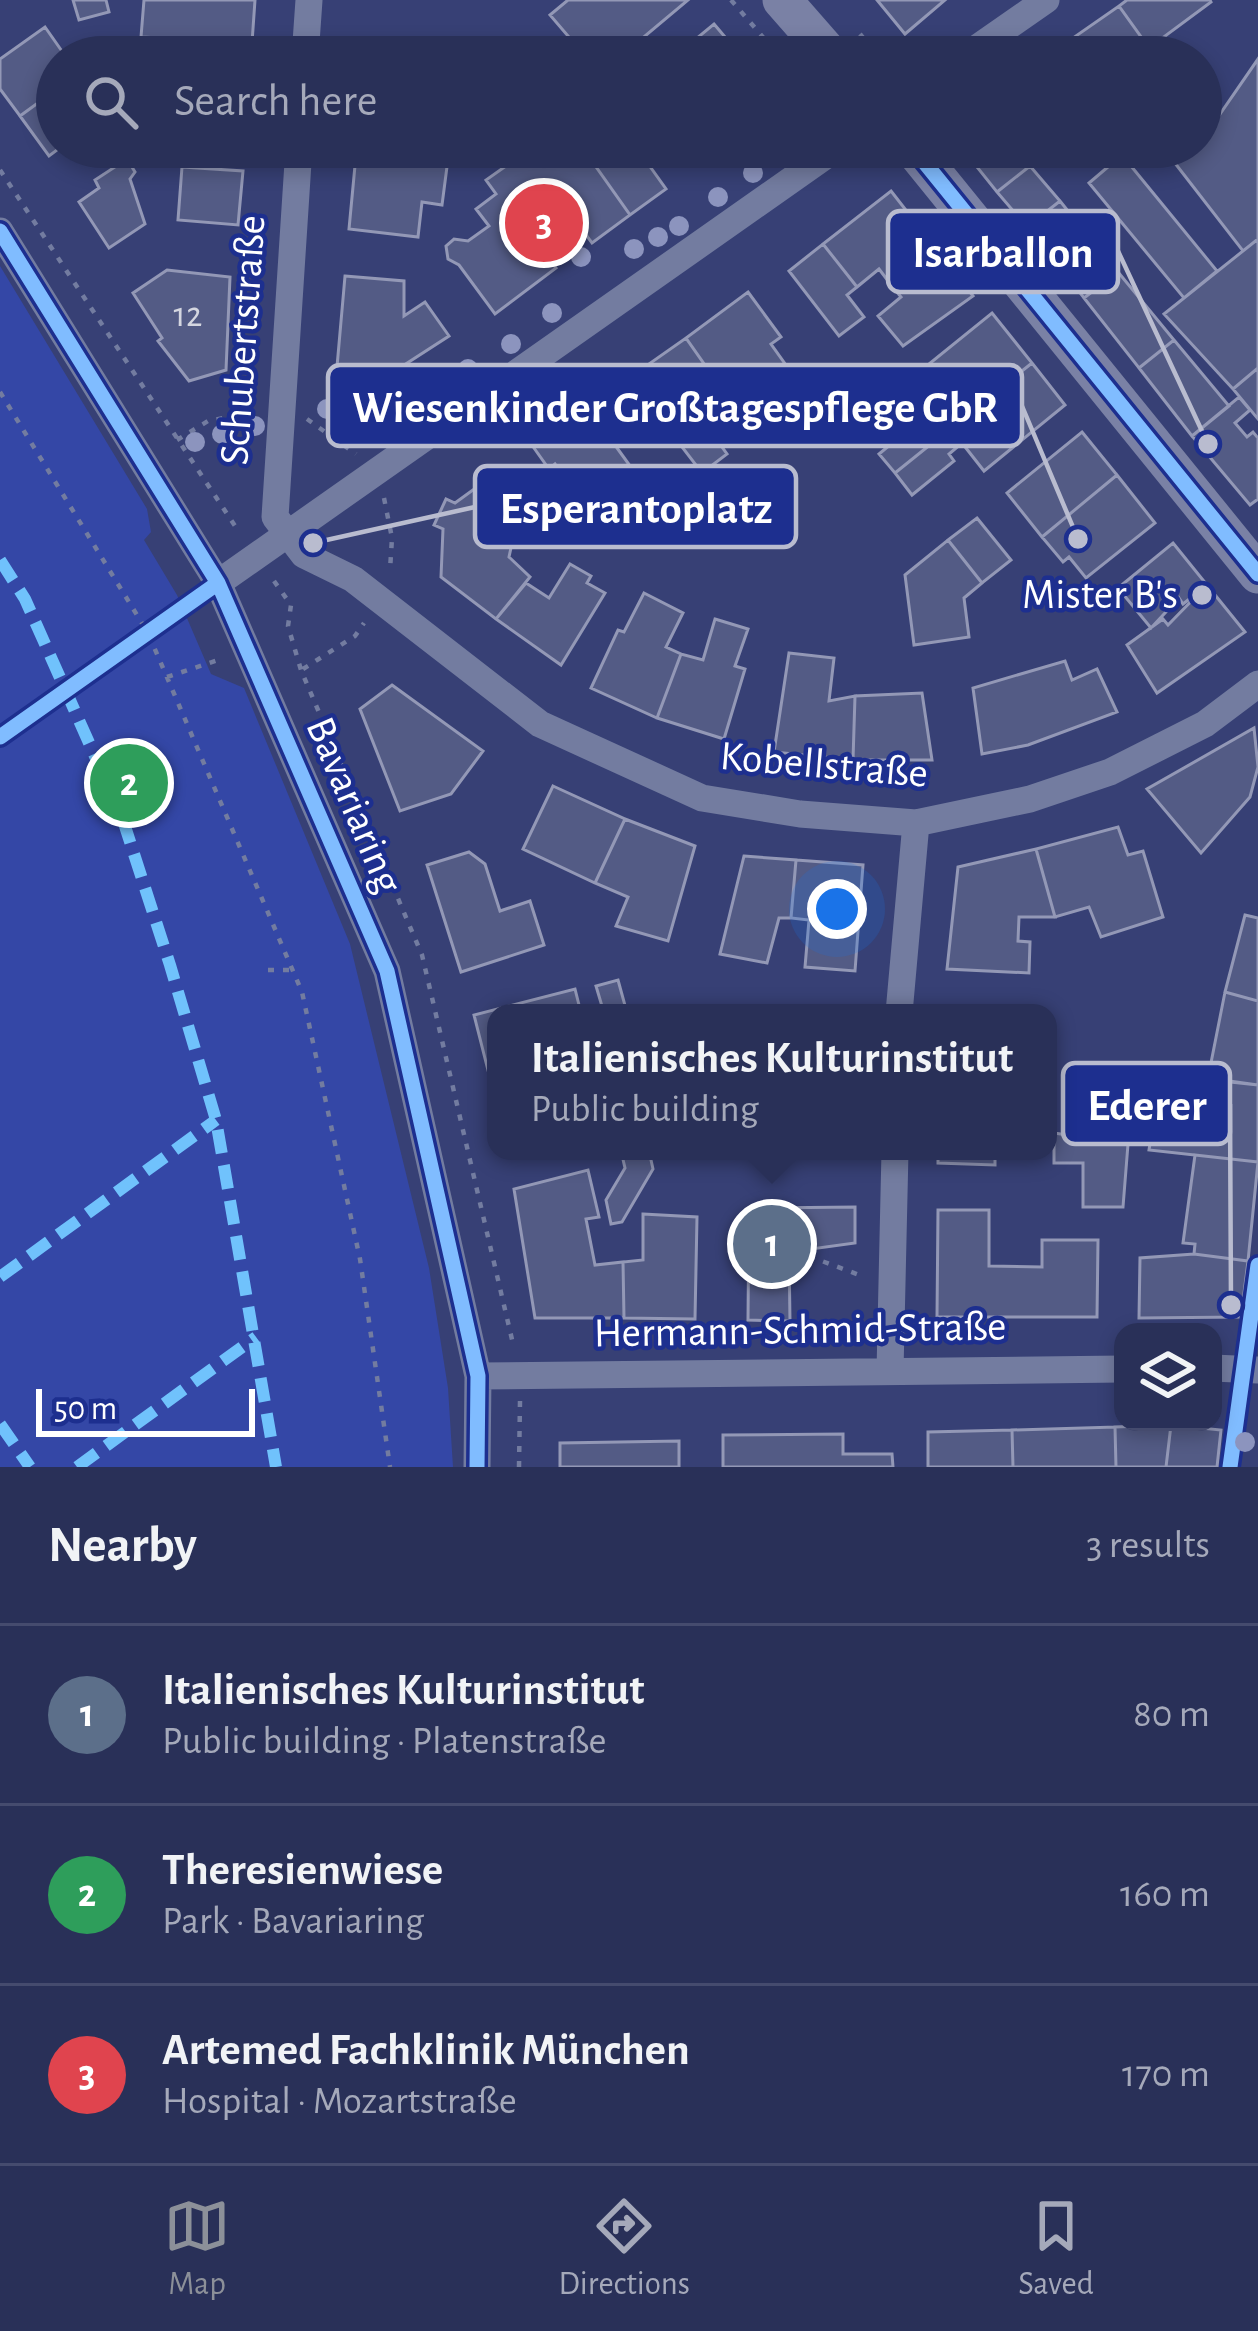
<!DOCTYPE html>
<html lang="en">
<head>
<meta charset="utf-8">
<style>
	body { margin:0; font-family:"Alegreya Sans",sans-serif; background:#353c61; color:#f1f3f6 }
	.controls { position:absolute; right:36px; bottom:36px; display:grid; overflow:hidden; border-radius:24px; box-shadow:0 6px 18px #0003 }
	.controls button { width:108px; height:108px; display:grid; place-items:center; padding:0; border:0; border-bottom:3px solid #454b6e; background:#293058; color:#f1f3f6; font:60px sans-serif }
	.scale { position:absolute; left:36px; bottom:30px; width:219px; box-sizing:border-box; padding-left:12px; border:6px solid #fff; border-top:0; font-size:33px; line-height:42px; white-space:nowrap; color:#fff; -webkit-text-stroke:9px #1d2f8f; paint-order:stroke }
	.you { position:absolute; left:837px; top:909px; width:42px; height:42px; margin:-30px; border:9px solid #fff; border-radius:50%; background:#1a73e8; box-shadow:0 0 0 18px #1a73e833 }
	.badge { display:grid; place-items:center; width:78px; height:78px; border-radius:50%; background:#8c9099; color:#fff; font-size:39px; font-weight:700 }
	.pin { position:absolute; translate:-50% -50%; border:6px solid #fff; box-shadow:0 3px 12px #0006 }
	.popup { position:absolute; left:487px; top:1004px; width:570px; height:156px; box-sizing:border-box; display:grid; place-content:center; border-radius:24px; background:#293058; filter:drop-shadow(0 3px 9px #0005); font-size:39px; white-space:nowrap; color:#a5a9ba }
	.popup b { font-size:45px; color:#f1f3f6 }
	.popup::after { content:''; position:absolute; left:50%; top:100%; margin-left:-24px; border:24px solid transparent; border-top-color:#293058 }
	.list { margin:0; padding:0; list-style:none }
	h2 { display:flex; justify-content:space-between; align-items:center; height:156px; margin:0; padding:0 48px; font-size:51px }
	h2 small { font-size:39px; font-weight:400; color:#a5a9ba }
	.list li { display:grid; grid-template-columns:78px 1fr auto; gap:36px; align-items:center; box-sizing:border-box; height:180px; padding:0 48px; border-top:3px solid #454b6e }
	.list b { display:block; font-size:45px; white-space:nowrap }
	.list p { margin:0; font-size:39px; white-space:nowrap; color:#a5a9ba }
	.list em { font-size:39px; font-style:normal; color:#a5a9ba }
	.icon { flex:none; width:66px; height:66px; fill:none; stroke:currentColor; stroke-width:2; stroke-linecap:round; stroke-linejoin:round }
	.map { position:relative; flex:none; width:1258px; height:1467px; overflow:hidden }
	.search { position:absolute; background:#293058; box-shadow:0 6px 18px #0003; left:36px; right:36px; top:36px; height:132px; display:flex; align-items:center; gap:30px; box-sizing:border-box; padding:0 42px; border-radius:66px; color:#a5a9ba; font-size:45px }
	.sheet { height:696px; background:#293058 }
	nav { display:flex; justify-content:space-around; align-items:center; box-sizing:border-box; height:168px; border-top:3px solid #454b6e; background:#293058; font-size:33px; color:#a5a9ba }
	nav a { display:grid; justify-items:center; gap:6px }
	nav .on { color:#8c9099 }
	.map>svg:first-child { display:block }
</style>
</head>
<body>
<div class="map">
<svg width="1258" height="1467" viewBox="0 0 1258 1467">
	<rect width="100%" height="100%" fill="#374075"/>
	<path fill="#3447a6" d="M0 266 147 509 151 532 144 540 177 595 211 674 244 688 350 944 429 1268 448 1388 453 1467H0Z"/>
	<path fill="#535b85" stroke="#9398b6" stroke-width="3" d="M73 0H106L109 12 79 20Z
		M144 0H255L251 57H178L179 39 141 37Z
		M568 0H688L620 57H586L550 15Z
		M877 0H945L905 34Z
		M1127 0H1210L1211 2 1149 48 1119 6Z
		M1119 6 1149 48 1136 57H1067L1060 47Z
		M714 24 742 57H674Z
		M45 27 66 57H57V89L20 116 0 89V59Z
		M360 40 457 49 456 57H358Z
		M1258 59V239L1243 251 1164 149 1201 147V120L1209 130Z
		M57 89V147H61L49 156 20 116Z
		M533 147H582L630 215 592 243 561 201 526 228 556 268 495 314 459 265 448 259 446 246 454 239 468 241 489 226 476 209 496 194 486 180Z
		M582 147H636L666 189 630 215Z
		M961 147H1015L1030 166 997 192Z
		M392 153 448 159 442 205 422 202 418 237 349 229 356 155 385 158Z
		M1122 155 1217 271 1184 298 1089 183Z
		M127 159 135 172 130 179 145 224 109 248 79 202 99 188 95 180Z
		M1030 166 1060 201 1027 227 997 192Z
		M182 167 243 171 238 225 178 220Z
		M891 191 937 250 892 286 879 269 857 287 823 244Z
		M1060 201 1088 236 1056 262 1027 227Z
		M1088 236 1118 272 1084 298 1056 262Z
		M1258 239V368L1233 389 1164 314Z
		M823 244 857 287 847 295 864 317 839 336 789 271Z
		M937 250 973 296 903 346 878 316 901 297 892 286Z
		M167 270 230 277 226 370 189 381 158 341 162 338 133 293Z
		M1118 272 1174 340 1139 368 1084 298Z
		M345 276 404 281V316L425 302 449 336 353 398 336 378Z
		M748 292 781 337 771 344 813 403 773 432 732 375 719 385 686 338Z
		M992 313 1032 363 993 394 986 385 969 399 977 407 895 473 879 454 920 420 924 426 937 416 908 381Z
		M686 338 719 385 711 390 731 417 730 430 717 440 727 454 702 473 629 378Z
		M1174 340 1229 406 1192 436 1139 368Z
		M1032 363 1065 405 984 471 962 443 949 454 954 461 912 495 895 473 977 407 983 416 1000 402 993 394Z
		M1258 368V419L1233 389Z
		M1239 397 1250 410 1235 423 1247 437 1253 432 1258 438V499L1250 505 1192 436Z
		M586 405 646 488 597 524 555 464 549 469 529 441Z
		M1082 432 1117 475 1042 537 1007 493Z
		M499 471 534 509 528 513 533 520 514 534 509 557 530 577 496 619 441 577 443 529 434 525 446 499 455 503Z
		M1117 475 1155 523 1086 578 1069 557 1063 562 1042 537Z
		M977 518 1011 560 982 583 948 540Z
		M948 540 982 583 964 598 969 637 914 645 905 575Z
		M1173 543 1207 585 1183 604 1179 598 1151 628 1118 588Z
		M570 564 591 576 587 583 605 593 561 665 496 619 526 583 549 598Z
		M1207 585 1245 632 1157 693 1127 645 1163 619 1168 625Z
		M644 593 683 613 666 647 681 654 657 718 591 688 618 630 624 632Z
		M715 619 748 629 735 666 745 669 724 739 657 718 681 654 703 660Z
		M789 653 834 658 829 701 855 696 853 760 774 752Z
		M1065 661 1072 680 1097 669 1117 712 1028 745 982 754 973 688Z
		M392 685 483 751 451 794 400 811 360 709Z
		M922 693 932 760H853L855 696Z
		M1254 728 1258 767 1250 797 1201 853 1147 789Z
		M553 786 625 819 595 883 523 849Z
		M625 819 695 846 668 941 616 926 628 897 595 883Z
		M1118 827 1128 855 1143 851 1163 917 1101 937 1089 907 1055 917 1036 849Z
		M1036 849 1055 917H1019L1018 941 1030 942 1029 973 947 969 958 867Z
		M469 852 485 864 500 911 530 901 544 945 461 972 427 865Z
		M744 856 796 860 791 918H779L767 963 720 954Z
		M796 860 863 865 855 971 805 967 809 920 791 918Z
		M1245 915 1258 918V1001L1225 992Z
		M618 980 626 1009 604 1013 596 986Z
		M575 989 581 1013H496V1076L490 1078 474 1015Z
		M1225 992 1258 1001V1085L1208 1078Z
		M1082 1080 1133 1087 1128 1144 1075 1134Z
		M1221 1081 1258 1085V1162L1149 1150 1155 1113 1214 1122Z
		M1054 1133 1128 1144 1123 1207H1083V1163H1054Z
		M621 1151H649L653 1169 622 1222 611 1224 606 1200 625 1168Z
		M745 1151H845V1158Z
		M938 1151H995V1165L938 1163Z
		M1195 1155 1258 1162 1248 1261 1194 1254 1195 1244 1183 1243Z
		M588 1170 599 1217 586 1219 595 1265 623 1262 624 1318H535L514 1189Z
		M855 1207V1243L789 1252 790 1321 748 1320 749 1208Z
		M938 1210H989V1266L1042 1267V1240H1098L1097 1317H937Z
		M643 1214 697 1217 695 1319 624 1318 623 1262 643 1260Z
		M1194 1254 1248 1261 1241 1317 1139 1318 1140 1258Z
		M1171 1425 1166 1467H1116L1115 1427Z
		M1171 1425 1221 1430 1217 1467H1166Z
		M1115 1427 1116 1467H1013L1012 1430Z
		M1012 1430 1013 1467H928V1432Z
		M843 1434V1454H892L893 1467H723V1435Z
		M679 1441V1467H560V1443Z"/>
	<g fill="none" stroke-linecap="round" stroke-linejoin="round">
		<path stroke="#737ca0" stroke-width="4.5" stroke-dasharray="6 9" stroke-linecap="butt" d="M731 0 780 57
			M860 34 879 57
			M865 156 873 165
			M0 170 239 532
			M0 392 148 633 302 992 360 1259 390 1467
			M307 419 356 454
			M177 440 208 421 255 412
			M384 498 392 538 390 570
			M274 581 291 605 288 626 301 670 422 955 514 1348
			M303 669 355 636 364 623
			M167 677 218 660
			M268 970H292
			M795 1251 862 1276
			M519 1467 520 1401"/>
		<path stroke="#737ca0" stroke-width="27" d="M305 57 309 0
			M964 57 1046 0
			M299 147 275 517 304 555 353 579 540 724 702 798 800 814 916 823 1030 799 1110 772 1205 724 1258 684
			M0 231 218 583 387 971 478 1376 477 1467
			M218 583 838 147
			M899 1013 916 823
			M1213 1368 1258 1370
			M890 1371 895 1151
			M478 1376 1123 1369"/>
		<path stroke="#7a81a5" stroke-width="39" d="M782 0 832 57
			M912 147 1258 574"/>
		<path stroke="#70c2fc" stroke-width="12" stroke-dasharray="24 12" stroke-linecap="butt" d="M0 560 25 599 122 817 170 965 216 1120 276 1467
			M0 1277 216 1120
			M0 1424 30 1467
			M77 1467 256 1337"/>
		<g stroke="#1d2f8f" stroke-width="22">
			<path id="cycleway" d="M912 147 1258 574
				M0 231 218 583 387 971 478 1376 477 1467
				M0 737 218 583
				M1230 1467 1258 1265"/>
		</g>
		<use href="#cycleway" stroke="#80bcff" stroke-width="15"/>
	</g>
	<g fill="#8c94be">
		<circle cx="753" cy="173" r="10"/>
		<circle cx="718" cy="197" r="10"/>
		<circle cx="679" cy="226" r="10"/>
		<circle cx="658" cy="237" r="10"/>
		<circle cx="634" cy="249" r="10"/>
		<circle cx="581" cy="257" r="10"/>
		<circle cx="552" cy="313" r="10"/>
		<circle cx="511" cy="344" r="10"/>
		<circle cx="468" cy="369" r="10"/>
		<circle cx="444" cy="386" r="10"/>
		<circle cx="425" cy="400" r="10"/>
		<circle cx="327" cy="409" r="10"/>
		<circle cx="402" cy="414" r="10"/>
		<circle cx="349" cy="421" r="10"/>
		<circle cx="255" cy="426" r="10"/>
		<circle cx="222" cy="434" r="10"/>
		<circle cx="383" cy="434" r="10"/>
		<circle cx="195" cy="442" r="10"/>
		<circle cx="1245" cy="1442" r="10"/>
	</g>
	<circle fill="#b9bccf" stroke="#1d2f8f" stroke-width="4.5" cx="1202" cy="595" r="12"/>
	<g text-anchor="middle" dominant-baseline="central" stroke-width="9" stroke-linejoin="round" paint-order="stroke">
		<g font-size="36" fill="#d4d6e0">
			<text x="188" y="315">12</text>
		</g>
		<g font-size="42" fill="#fff" stroke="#1d2f8f">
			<text transform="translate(243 340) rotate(-86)">Schubertstraße</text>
			<text transform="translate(824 765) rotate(5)">Kobellstraße</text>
			<text transform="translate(354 805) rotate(67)">Bavariaring</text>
			<text transform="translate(800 1330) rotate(-1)">Hermann-Schmid-Straße</text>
		</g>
		<g font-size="42" fill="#fff" stroke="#1d2f8f" text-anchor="end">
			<text x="1178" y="595">Mister B's</text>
		</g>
	</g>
	<path fill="none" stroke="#b9bccf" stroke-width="4.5" d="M1208 444L1118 251M1078 539L1022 406M313 543L475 507M1231 1305L1230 1104"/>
	<g fill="#b9bccf" stroke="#1d2f8f" stroke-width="4.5">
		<circle cx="1208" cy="444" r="12"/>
		<circle cx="1078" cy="539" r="12"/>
		<circle cx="313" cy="543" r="12"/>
		<circle cx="1231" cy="1305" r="12"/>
	</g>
	<g fill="#1d2f8f" stroke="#b9bccf" stroke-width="4.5">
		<rect x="888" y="211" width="230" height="81" rx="12"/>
		<rect x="328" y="365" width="694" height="81" rx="12"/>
		<rect x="475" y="466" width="321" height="81" rx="12"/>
		<rect x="1063" y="1063" width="167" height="81" rx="12"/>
	</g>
	<g font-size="45" text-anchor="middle" font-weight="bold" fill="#fff">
		<text x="1003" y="267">Isarballon</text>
		<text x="675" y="422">Wiesenkinder Großtagespflege GbR</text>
		<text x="636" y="523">Esperantoplatz</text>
		<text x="1147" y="1120">Ederer</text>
	</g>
</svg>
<div class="controls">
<button><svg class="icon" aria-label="layers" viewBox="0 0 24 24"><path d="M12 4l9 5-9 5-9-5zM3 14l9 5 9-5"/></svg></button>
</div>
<div class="scale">50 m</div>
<div class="you"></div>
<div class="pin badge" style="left:772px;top:1244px;background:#5c6f8a">1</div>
<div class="popup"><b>Italienisches Kulturinstitut</b>Public building</div>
<div class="pin badge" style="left:129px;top:783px;background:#2e9e5b">2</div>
<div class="pin badge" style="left:544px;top:223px;background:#e0444e">3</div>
<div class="search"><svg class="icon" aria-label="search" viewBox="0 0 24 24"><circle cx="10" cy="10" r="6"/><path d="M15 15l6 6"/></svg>Search here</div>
</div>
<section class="sheet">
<h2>Nearby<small>3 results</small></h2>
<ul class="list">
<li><span class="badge" style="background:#5c6f8a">1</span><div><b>Italienisches Kulturinstitut</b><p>Public building · Platenstraße</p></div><em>80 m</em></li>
<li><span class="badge" style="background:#2e9e5b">2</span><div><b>Theresienwiese</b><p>Park · Bavariaring</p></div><em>160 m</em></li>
<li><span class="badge" style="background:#e0444e">3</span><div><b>Artemed Fachklinik München</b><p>Hospital · Mozartstraße</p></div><em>170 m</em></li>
</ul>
</section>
<nav>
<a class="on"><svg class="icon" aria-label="map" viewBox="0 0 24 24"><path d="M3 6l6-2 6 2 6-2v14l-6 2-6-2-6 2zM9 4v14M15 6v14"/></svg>Map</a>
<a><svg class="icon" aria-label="directions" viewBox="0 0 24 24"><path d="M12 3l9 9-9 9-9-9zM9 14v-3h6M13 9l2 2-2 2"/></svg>Directions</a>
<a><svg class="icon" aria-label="saved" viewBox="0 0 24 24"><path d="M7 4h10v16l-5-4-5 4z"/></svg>Saved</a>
</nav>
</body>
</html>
